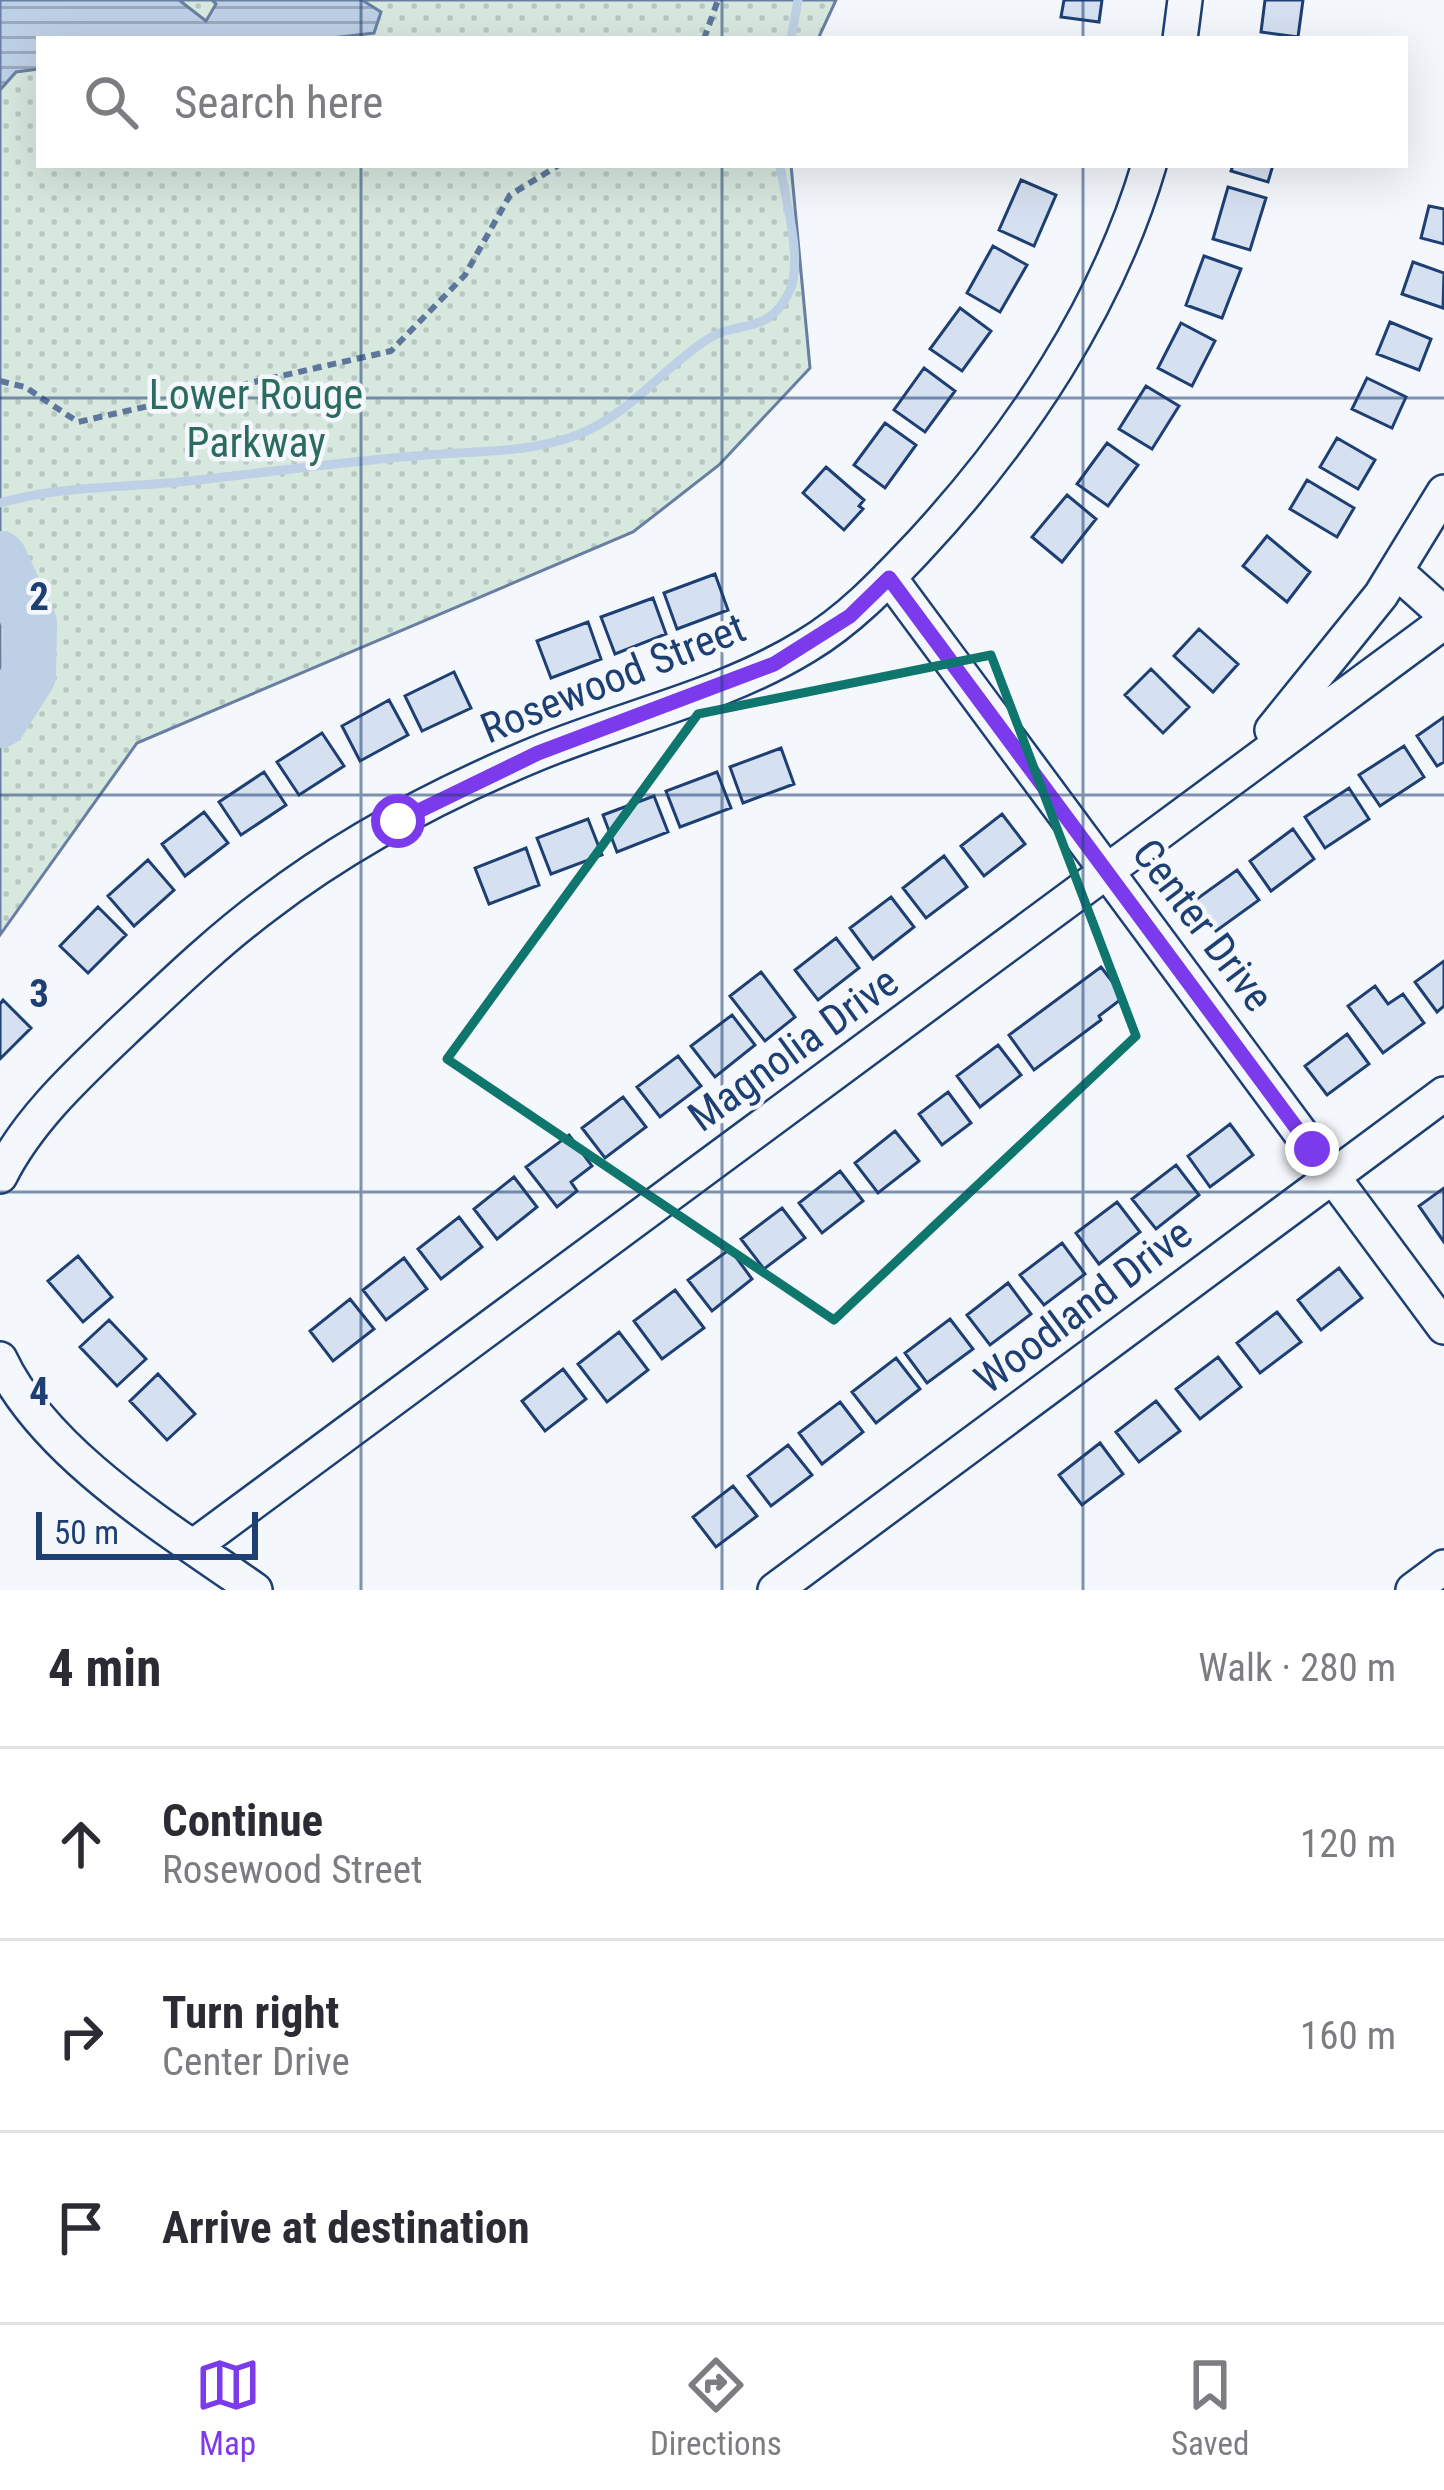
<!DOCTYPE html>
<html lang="en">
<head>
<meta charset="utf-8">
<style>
	body { margin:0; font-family:"Roboto Condensed",sans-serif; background:#f2f2f3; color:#2b2b33 }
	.scale { position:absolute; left:36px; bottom:30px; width:222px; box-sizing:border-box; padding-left:12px; border:6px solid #1d3f73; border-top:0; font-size:33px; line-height:42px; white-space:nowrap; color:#1d3f73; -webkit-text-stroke:9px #f4f7fb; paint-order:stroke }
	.stop { position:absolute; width:36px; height:36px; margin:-27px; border:9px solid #7c3aed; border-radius:50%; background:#fff }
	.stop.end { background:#7c3aed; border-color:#fff; box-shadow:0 3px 12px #0008 }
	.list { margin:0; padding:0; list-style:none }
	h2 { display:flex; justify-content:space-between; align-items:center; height:156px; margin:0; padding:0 48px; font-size:51px }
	h2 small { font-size:39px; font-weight:400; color:#7c7c81 }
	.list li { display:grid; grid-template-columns:78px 1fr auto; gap:36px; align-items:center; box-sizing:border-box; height:192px; padding:0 48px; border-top:3px solid #e1e1e2 }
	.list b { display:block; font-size:45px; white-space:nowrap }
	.list p { margin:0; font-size:39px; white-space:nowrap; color:#7c7c81 }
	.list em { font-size:39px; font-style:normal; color:#7c7c81 }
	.icon { flex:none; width:66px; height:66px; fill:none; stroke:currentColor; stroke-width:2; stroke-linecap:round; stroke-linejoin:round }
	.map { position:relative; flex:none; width:1444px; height:1590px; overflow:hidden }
	.search { position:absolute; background:#fff; box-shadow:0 12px 48px #0002; left:36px; right:36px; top:36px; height:132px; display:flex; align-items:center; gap:30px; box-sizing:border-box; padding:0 42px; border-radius:0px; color:#7c7c81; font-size:45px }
	.sheet { height:732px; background:#fff }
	nav { display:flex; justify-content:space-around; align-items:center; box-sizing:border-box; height:168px; border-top:3px solid #e1e1e2; background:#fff; font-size:33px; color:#7c7c81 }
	nav a { display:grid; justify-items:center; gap:6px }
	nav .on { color:#7c3aed }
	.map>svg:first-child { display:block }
</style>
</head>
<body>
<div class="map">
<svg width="1444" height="1590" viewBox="0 0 1444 1590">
	<defs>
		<pattern id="grass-dots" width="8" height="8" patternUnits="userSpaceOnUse" patternTransform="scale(3)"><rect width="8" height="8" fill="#d7e8df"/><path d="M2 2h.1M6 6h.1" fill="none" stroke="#b8c8c3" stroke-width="1.8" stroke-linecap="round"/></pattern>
		<pattern id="water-rules" width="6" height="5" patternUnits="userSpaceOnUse" patternTransform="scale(3)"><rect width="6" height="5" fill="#bed0e5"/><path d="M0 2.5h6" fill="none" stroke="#9aaabe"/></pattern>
	</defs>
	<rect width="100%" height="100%" fill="#f4f7fb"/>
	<path fill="url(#grass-dots)" stroke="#687fa3" stroke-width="3" d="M0 0H836L818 39H39V165H791L810 368 719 465 633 532 137 743 0 935Z"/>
	<path fill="url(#water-rules)" stroke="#687fa3" stroke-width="3" d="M0 0H179L206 21 216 4 212 0H362L381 12 374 33 323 39H39V69L16 72 0 90Z"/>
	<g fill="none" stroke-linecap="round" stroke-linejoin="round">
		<path stroke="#bed0e5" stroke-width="9" d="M791 39 798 0
			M0 503C63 485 125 488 189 481 264 473 339 462 415 456 468 451 527 454 577 435 631 414 661 369 708 339 738 319 769 337 790 290 803 259 785 199 780 165"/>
		<path stroke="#bed0e5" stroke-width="54" d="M0 558 30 623 29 675 0 721"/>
	</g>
	<path fill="#d5e0f0" stroke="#1d3f73" stroke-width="3" d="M1064 0H1102L1099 22 1061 17Z
		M1265 0H1303L1298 37 1261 32Z
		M1233 165H1273L1268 182 1231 171Z
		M1021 180 1056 195 1034 246 999 230Z
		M1228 187 1266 198 1250 250 1213 239Z
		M1429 206 1444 209V244L1421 238Z
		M993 246 1027 265 1000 312 967 293Z
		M1204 256 1241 269 1222 318 1186 305Z
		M1413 262 1444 273 1443 308 1402 294Z
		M960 308 991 331 962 371 930 349Z
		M1390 322 1431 339 1419 370 1377 354Z
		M1181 323 1215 341 1192 386 1158 368Z
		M924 368 955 391 925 432 894 410Z
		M1367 378 1406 397 1392 428 1352 409Z
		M1146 386 1179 406 1152 449 1119 429Z
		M885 423 916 445 885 488 854 465Z
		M1337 438 1375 460 1358 489 1320 467Z
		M1107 443 1138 465 1108 506 1077 484Z
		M826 467 864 500 859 506 863 509 844 530 803 493Z
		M1307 480 1354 508 1337 537 1290 509Z
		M1067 495 1096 519 1062 562 1032 537Z
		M1267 536 1310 572 1287 602 1243 566Z
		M715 574 728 610 677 629 664 593Z
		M653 598 666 634 615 654 601 617Z
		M588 622 601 659 551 678 537 641Z
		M1199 629 1238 664 1213 692 1174 656Z
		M1151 669 1189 707 1163 733 1125 695Z
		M454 672 471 708 422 731 405 696Z
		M389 700 408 735 360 761 342 726Z
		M1444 717V762L1437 766 1417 736Z
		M322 733 344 766 299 795 277 762Z
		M1404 746 1424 777 1380 806 1359 775Z
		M781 748 794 784 743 803 730 767Z
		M264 772 286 805 241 835 219 802Z
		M717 772 731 808 680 827 666 791Z
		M1349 788 1369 819 1325 848 1305 817Z
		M654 796 668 832 617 852 603 815Z
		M204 812 228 843 185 876 162 844Z
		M1002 814 1025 844 984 876 961 846Z
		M588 819 602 855 551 874 537 838Z
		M1293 829 1314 859 1271 891 1250 861Z
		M526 848 539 885 489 904 475 868Z
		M944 856 967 887 926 918 903 888Z
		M148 860 174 890 134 926 108 896Z
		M1237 870 1259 900 1216 931 1194 901Z
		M891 897 914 927 873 959 850 928Z
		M98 907 126 935 88 973 60 946Z
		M836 938 859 968 818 1000 795 970Z
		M1444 961V1006L1437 1012 1415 982Z
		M1101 967 1124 997 1099 1016 1101 1020 1034 1070 1009 1035Z
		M761 972 795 1017 765 1041 730 996Z
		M1375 986 1388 1004 1403 994 1424 1023 1383 1053 1348 1006Z
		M3 1000 31 1028 0 1059V1004Z
		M732 1015 755 1045 715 1077 691 1046Z
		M1347 1034 1369 1064 1327 1095 1305 1066Z
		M998 1045 1021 1075 980 1107 957 1076Z
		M678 1056 701 1086 660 1117 637 1087Z
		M948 1092 971 1123 942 1145 919 1114Z
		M623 1097 646 1127 605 1158 582 1128Z
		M1230 1124 1253 1155 1210 1187 1188 1156Z
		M895 1131 919 1161 878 1193 855 1163Z
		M569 1135 592 1166 571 1182 577 1191 557 1207 526 1167Z
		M1176 1165 1199 1195 1156 1229 1132 1199Z
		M840 1171 863 1201 822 1233 799 1203Z
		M514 1177 537 1207 497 1239 474 1209Z
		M1444 1188V1242L1419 1206Z
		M1117 1202 1140 1232 1099 1264 1076 1233Z
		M782 1208 805 1238 764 1269 741 1239Z
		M459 1217 482 1247 441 1279 418 1249Z
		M1062 1243 1085 1274 1044 1305 1020 1275Z
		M730 1249 752 1279 712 1311 688 1280Z
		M78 1256 112 1297 83 1322 48 1281Z
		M404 1258 427 1289 386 1320 363 1290Z
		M1339 1268 1362 1298 1321 1330 1298 1300Z
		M1008 1283 1031 1314 990 1345 967 1315Z
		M675 1290 704 1328 662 1359 634 1321Z
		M350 1299 374 1329 333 1361 310 1331Z
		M1277 1312 1301 1342 1260 1373 1237 1343Z
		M950 1319 973 1349 927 1383 905 1353Z
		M109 1320 146 1359 117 1386 80 1347Z
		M619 1332 648 1370 607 1402 578 1364Z
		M1218 1357 1241 1387 1200 1419 1176 1389Z
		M896 1358 920 1389 876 1423 852 1392Z
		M563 1369 586 1399 545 1431 522 1401Z
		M158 1374 195 1414 167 1440 130 1401Z
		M1156 1401 1180 1431 1139 1462 1116 1432Z
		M840 1402 863 1432 822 1464 799 1433Z
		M1100 1443 1123 1474 1082 1505 1059 1475Z
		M788 1445 812 1475 771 1506 748 1476Z
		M733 1486 757 1516 716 1547 693 1517Z"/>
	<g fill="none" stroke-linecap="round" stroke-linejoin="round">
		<g stroke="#1d3f73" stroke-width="38">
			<path id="minor" d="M1180 39 1185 0
				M1396 571 1444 614
				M889 577 1444 1327
				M1272 730 1381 595 1444 492
				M0 1176C28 1120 77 1075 123 1031 169 988 215 943 266 905 347 843 442 793 536 754 625 717 723 697 806 646 851 619 885 582 921 544 1021 436 1107 307 1149 165
				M0 1359C45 1455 170 1530 255 1590
				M194 1546 1444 622
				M775 1590 1444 1094
				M1413 1590 1444 1567"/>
		</g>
		<path stroke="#5e769c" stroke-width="6" stroke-dasharray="9 6" stroke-linecap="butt" d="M704 39 718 0
			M0 381 25 387 78 422 391 351 465 275 510 195 559 165"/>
		<use href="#minor" stroke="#f4f7fb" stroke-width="33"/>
	</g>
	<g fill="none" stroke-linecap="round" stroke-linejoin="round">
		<path stroke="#7c3aed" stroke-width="15" d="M398 821 538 753 774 664 850 616 889 578 1312 1149"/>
	</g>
	<path fill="none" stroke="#0f766e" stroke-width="9" stroke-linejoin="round" d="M991 655 1136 1036 834 1320 447 1059 698 714Z"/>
	<path fill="none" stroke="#1d3f73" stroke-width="3" stroke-opacity="0.55" d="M361 0V39M722 0V39M1083 0V39M361 165V1590M722 165V1590M1083 165V1590M0 398H1444M0 795H1444M0 1192H1444"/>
	<g text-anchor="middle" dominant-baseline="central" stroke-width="9" stroke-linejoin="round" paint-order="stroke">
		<g font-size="42" fill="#2c6c60" stroke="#f4f7fb">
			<text x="256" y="394">Lower Rouge<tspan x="256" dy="48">Parkway</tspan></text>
		</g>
		<g font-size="42" fill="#1d3f73" stroke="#f4f7fb">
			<text transform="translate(613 678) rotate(-22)">Rosewood Street</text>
			<text transform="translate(1203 925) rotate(53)">Center Drive</text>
			<text transform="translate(793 1049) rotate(-36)">Magnolia Drive</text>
			<text transform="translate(1083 1306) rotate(-37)">Woodland Drive</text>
		</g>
	</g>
	<g font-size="39" text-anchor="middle" font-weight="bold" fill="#1d3f73" stroke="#f4f7fb" stroke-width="9" stroke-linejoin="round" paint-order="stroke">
		<text x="39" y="610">2</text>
		<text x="39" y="1007">3</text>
		<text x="39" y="1405">4</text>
	</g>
</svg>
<div class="scale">50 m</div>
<div class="stop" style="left:398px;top:821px"></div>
<div class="stop end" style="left:1312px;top:1149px"></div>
<div class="search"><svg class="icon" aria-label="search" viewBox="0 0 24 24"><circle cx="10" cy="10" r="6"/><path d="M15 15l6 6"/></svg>Search here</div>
</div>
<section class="sheet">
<h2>4 min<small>Walk · 280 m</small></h2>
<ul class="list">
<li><svg class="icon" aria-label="ahead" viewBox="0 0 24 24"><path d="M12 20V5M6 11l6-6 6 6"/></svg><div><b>Continue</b><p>Rosewood Street</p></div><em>120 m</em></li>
<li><svg class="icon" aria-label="right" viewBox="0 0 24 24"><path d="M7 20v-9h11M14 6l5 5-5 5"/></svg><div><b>Turn right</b><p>Center Drive</p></div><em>160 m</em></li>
<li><svg class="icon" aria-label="arrive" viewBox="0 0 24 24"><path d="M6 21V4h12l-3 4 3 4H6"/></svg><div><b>Arrive at destination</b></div></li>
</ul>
</section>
<nav>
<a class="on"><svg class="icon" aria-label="map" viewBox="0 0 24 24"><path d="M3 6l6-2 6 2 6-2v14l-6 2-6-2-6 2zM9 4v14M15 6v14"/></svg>Map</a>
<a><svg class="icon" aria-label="directions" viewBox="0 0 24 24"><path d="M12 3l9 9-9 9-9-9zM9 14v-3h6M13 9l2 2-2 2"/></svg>Directions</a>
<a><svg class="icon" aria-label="saved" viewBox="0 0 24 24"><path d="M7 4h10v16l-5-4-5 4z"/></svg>Saved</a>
</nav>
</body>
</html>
